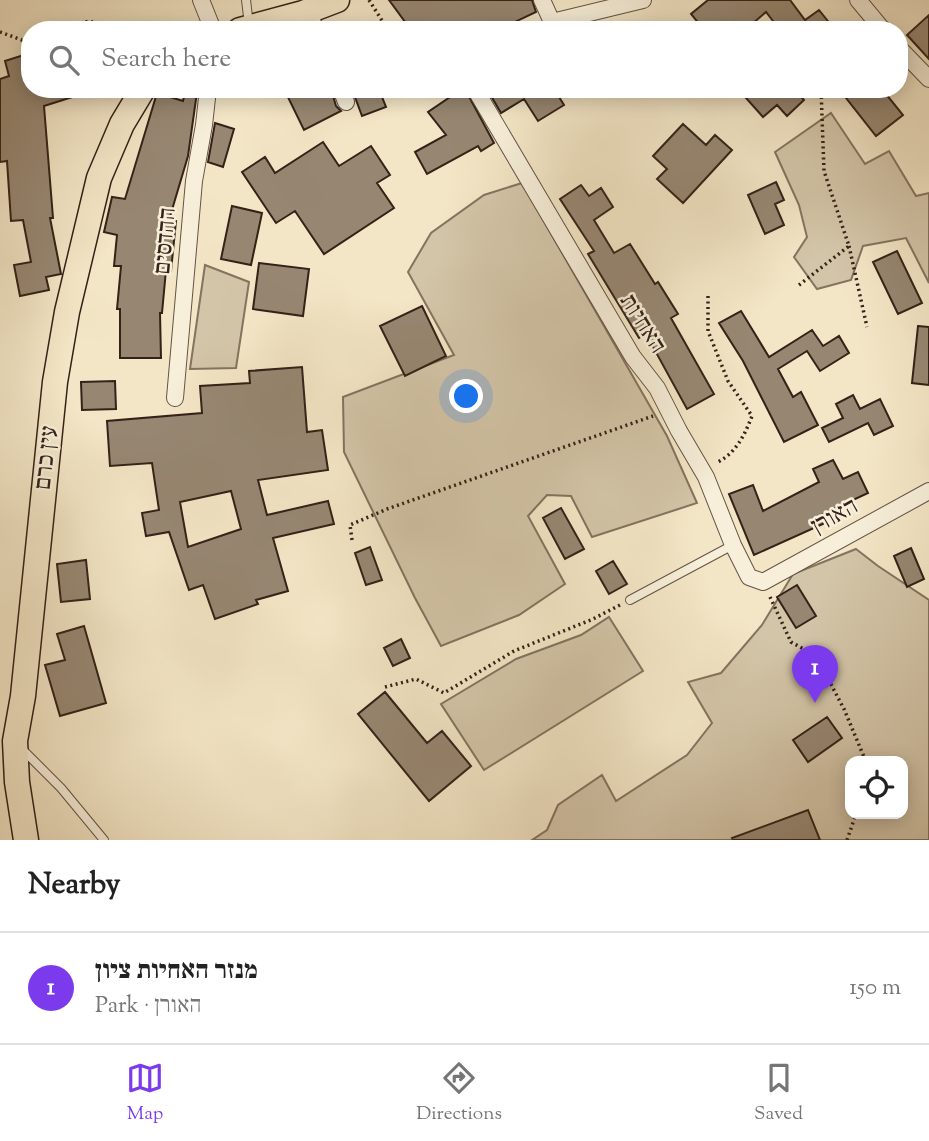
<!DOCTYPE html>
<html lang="en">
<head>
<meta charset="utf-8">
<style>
	body { margin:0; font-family:"Sorts Mill Goudy","Frank Ruhl Libre",serif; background:#f6f6f6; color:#222 }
	.controls { position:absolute; right:21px; bottom:21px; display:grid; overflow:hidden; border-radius:14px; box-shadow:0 4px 18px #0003 }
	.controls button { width:63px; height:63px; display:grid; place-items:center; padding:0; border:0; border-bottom:2px solid #e0e0e0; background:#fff; color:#222; font:35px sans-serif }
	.you { position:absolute; left:467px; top:397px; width:24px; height:24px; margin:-18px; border:5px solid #fff; border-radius:50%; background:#1a73e8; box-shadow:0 0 0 10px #1a73e833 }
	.badge { display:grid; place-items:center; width:46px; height:46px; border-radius:50%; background:#7c3aed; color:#fff; font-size:23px; font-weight:700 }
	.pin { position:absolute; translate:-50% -58px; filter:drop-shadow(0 2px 4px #0008) }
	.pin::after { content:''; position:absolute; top:37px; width:24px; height:21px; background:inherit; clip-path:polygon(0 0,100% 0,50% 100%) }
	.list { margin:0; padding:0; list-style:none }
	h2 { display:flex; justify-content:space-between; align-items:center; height:91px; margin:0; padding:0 28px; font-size:30px }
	h2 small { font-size:23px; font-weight:400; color:#767676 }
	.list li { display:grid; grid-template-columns:46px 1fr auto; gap:21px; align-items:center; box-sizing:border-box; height:112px; padding:0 28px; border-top:2px solid #e0e0e0 }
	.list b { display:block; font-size:26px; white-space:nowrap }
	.list p { margin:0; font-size:23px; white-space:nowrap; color:#767676 }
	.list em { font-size:23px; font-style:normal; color:#767676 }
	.icon { flex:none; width:38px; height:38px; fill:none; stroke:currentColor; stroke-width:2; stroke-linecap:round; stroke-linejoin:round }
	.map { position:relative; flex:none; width:929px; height:840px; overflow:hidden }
	.search { position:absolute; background:#fff; box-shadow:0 4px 18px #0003; left:21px; right:21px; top:21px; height:77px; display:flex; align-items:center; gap:18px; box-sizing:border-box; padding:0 24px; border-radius:28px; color:#767676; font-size:26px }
	.sheet { height:203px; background:#fff }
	nav { display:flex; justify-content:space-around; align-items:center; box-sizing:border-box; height:98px; border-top:2px solid #e0e0e0; background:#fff; font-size:19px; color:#767676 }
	nav a { display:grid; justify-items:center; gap:4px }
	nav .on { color:#7c3aed }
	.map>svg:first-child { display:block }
</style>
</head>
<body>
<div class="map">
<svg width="929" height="840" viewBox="0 0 929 840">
	<rect width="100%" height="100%" fill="#f3e6c6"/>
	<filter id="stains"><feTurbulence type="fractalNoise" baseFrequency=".00286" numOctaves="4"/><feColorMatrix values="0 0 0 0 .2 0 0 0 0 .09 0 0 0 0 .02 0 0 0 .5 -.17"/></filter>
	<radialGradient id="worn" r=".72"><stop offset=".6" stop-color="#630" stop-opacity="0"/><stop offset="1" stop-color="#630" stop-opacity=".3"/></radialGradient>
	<path fill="#d3c5a8" stroke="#847360" stroke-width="2" fill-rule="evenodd" d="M831 113 865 164 889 151 916 196 929 193V283L906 238 863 246 851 280 817 289 794 257 807 237 799 205 775 152Z
		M522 183 667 436 697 503 592 537 571 496 547 495 528 516 565 584 519 615 441 646 415 598 344 452 343 397 454 355 408 272 431 233 484 195Z
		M205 265 249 282 236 368 190 369Z
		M856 549 878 566 929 600V840H532L547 830 558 805 602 775 616 801 687 755 712 723 688 682 721 673 762 625 793 574ZM850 761H903V814H850Z
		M609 617 643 671 484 770 441 704 516 659 581 635Z"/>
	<path fill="#978772" stroke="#342118" stroke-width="2" fill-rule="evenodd" d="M389 0H532L536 12 498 30H411Z
		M708 0H790L805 20 819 10 835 30H780L766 12 745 30H704L691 14Z
		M929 15V59L907 35Z
		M30 53V89H85V93L44 106 53 218H50L61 274 46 277 49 290 20 296 14 265 31 262 23 220 11 221 7 161 0 162V79L9 76 5 61Z
		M186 89 197 92 188 156 169 220 176 221 171 271 166 270 162 313H160L161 358H120V309H117L121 266H114L117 235 104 232 112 197 125 199 157 93 183 101Z
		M284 89H331L336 106 341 111 304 130Z
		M352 89H387L380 92 386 107 362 116Z
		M462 89H465L494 143 481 151 478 146 427 174 415 152 446 135 428 112Z
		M487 89H554L564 105 538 121 524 99 501 113Z
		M738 89H794L804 100 787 116 777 105 763 117Z
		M839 89H882L903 115 876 136Z
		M215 123 234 129 223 167 208 162Z
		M683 124 706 145 715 135 732 150 683 203 657 179 667 169 653 156Z
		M323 142 339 166 371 146 390 175 377 183 394 208 324 254 295 211 276 223 242 172 265 157 275 173Z
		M776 182 784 200 775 204 784 225 765 234 748 195Z
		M581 185 589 196 601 188 613 207 594 220 614 253 630 244 655 284 658 282 678 314 671 318 714 394 687 409 646 334 639 338 588 254 594 251 560 199Z
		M232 206 262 213 251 265 221 259Z
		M897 251 922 303 898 314 873 262Z
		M259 263 309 269 303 316 253 309Z
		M422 306 446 356 405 376 380 326Z
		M741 311 769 357 812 330 823 346 839 336 849 353 820 371 807 351 778 369 793 397 801 392 818 425 784 442 743 361 719 323Z
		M918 326 929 327V385L912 383Z
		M302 367 307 432 322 430 328 470 258 480 267 515 328 501 334 524 273 538 288 591 256 600 258 604 215 619 203 585 189 590 169 532 146 536 142 513 159 510 152 463 110 466 107 421 202 413 200 386 250 383 249 371ZM231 491 241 529 188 547 180 502Z
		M115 381 116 409 82 410 81 382Z
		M853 395 860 409 880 399 893 426 874 435 868 423 829 442 822 428 843 418 836 404Z
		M833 460 843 479 858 472 868 493 821 515 825 523 754 555 729 494 753 485 763 511 819 482 813 469Z
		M561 508 584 549 565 559 543 518Z
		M370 547 382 580 366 585 355 553Z
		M911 548 924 579 907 587 894 556Z
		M86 560 90 599 61 602 57 564Z
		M613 561 627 584 609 594 596 571Z
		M797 585 816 616 796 628 777 597Z
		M84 626 106 703 60 716 45 665 65 660 57 634Z
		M401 639 410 658 393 666 384 648Z
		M385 692 427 743 442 731 471 766 429 801 358 714Z
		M827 717 842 738 808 762 793 740Z
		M808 810 820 840H733L732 838Z"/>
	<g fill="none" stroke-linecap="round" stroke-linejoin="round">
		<g stroke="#645244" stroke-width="10">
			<path id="lane" d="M246 0 249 25
				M630 600 733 545
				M22 749 61 788 104 840"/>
		</g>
		<g stroke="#645244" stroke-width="18">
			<path id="street" d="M201 0 213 30
				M542 0 552 22 643 0
				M858 0 883 30
				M308 11 316 30
				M899 48 929 79
				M341 89 346 102
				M475 89 633 357 657 388 679 431 706 477 733 545 749 577 763 582 929 491
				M175 398 194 181 204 125 208 89"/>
		</g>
		<g stroke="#342118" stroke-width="27">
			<path id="primary" d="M240 30 303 13 337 0
				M26 840 17 782 15 741 23 696 55 382 67 312 99 178 122 124 143 89"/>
		</g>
		<path stroke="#342118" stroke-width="3.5" stroke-dasharray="2 3.5" stroke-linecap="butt" d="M369 0 388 30
			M48 30 90 21 110 30
			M155 30 157 26 171 30
			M186 30 194 25
			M0 32 22 40 30 37
			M849 246 867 327
			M799 285 849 246 824 171 821 89
			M708 296V331L728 381 752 416C745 434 737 452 718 462
			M352 540 350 525 387 509 653 416
			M770 597 791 642 816 656 844 709 864 757 863 761
			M385 687 416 679 444 693 514 651 593 619 620 605
			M847 840 856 814"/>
		<use href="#lane" stroke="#f7efda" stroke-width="8"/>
		<use href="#street" stroke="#f7efda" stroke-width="16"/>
		<use href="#primary" stroke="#f3e6c6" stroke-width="24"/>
	</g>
	<g text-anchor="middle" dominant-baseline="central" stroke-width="5" stroke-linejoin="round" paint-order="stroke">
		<g font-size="24" fill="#342118" stroke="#f7efda">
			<text transform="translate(166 241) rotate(-85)">ההדסים</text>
			<text transform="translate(642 324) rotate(58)">האחיות</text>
			<text transform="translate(47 458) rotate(-84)">עין כרם</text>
			<text transform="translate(835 517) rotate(-29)">האורן</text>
		</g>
	</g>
	<rect width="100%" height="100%" filter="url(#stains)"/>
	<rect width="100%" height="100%" fill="url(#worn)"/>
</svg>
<div class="controls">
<button><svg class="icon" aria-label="locate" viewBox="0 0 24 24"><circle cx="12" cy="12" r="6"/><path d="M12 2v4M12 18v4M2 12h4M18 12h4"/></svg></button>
</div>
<div class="you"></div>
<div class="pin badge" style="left:815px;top:703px">1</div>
<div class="search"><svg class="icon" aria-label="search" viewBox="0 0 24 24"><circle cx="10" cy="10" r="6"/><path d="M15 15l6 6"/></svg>Search here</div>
</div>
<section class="sheet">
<h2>Nearby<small></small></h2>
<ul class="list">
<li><span class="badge">1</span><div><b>מנזר האחיות ציון</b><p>Park · האורן</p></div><em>150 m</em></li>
</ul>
</section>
<nav>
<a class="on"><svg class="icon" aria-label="map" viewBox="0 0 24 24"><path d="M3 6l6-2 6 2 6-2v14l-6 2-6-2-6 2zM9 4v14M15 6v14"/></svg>Map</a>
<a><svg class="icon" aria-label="directions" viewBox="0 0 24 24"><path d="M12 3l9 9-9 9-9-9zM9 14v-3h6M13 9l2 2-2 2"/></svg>Directions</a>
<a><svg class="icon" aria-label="saved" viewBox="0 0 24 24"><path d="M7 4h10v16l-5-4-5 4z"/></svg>Saved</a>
</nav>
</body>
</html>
